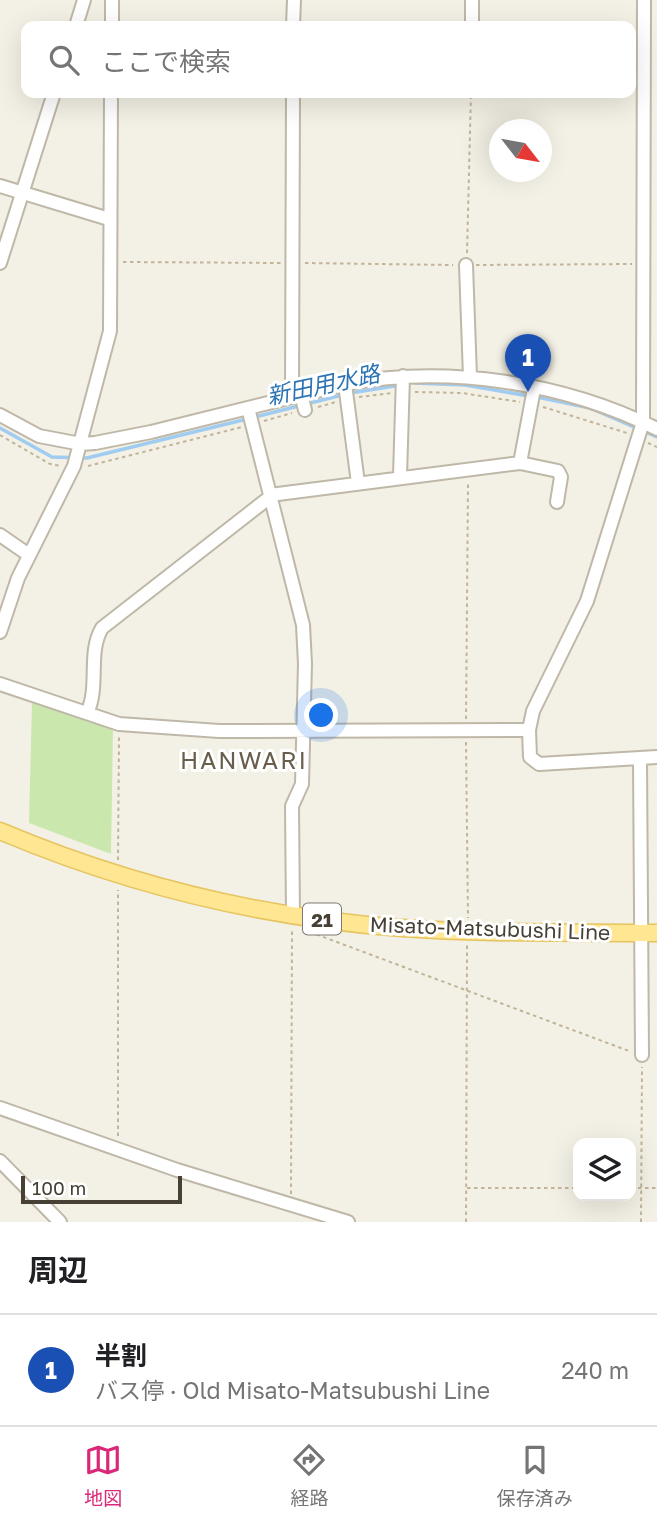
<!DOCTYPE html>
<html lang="ja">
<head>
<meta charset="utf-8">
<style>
	body { margin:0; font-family:"Golos Text","Noto Sans JP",sans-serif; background:#f2f2f2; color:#202124 }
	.controls { position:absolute; right:21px; bottom:21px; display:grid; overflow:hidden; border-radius:14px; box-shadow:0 7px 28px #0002 }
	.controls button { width:63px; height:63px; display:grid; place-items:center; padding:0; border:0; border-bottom:2px solid #e0e0e0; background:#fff; color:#202124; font:35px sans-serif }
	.compass { position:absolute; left:489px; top:119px; width:63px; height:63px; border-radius:50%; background:#fff; box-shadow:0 7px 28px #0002; rotate:121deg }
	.scale { position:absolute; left:21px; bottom:18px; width:161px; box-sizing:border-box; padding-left:7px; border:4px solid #464035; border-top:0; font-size:19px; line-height:24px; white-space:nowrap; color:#464035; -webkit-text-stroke:5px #fff; paint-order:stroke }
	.you { position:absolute; left:322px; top:716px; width:24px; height:24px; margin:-18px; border:5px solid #fff; border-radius:50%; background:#1a73e8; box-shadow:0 0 0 10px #1a73e833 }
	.badge { display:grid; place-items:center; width:46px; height:46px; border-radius:50%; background:#db2777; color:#fff; font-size:23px; font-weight:700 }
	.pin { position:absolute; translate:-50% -58px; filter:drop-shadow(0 2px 4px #0008) }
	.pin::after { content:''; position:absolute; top:37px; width:24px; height:21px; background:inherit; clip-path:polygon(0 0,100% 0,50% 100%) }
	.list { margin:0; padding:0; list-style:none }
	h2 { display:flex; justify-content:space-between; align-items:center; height:91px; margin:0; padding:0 28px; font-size:30px }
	h2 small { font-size:23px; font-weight:400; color:#757577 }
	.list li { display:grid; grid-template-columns:46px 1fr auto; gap:21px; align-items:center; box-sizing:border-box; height:112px; padding:0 28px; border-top:2px solid #e0e0e0 }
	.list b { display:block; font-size:26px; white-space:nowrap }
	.list p { margin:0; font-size:23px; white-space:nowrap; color:#757577 }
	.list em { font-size:23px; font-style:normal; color:#757577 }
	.icon { flex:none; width:38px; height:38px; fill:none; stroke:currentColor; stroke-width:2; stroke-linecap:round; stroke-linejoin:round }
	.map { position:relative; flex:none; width:657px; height:1222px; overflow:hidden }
	.search { position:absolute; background:#fff; box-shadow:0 7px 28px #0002; left:21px; right:21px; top:21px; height:77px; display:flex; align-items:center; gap:18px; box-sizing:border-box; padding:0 24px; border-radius:14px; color:#757577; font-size:26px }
	.sheet { height:203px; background:#fff }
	nav { display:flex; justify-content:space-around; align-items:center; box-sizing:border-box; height:98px; border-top:2px solid #e0e0e0; background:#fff; font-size:19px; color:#757577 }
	nav a { display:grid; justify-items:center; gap:4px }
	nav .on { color:#db2777 }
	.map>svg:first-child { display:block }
</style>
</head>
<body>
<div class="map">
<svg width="657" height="1222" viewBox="0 0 657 1222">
	<rect width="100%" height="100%" fill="#f3f0e5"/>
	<path fill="#cae8ad" d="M32 702 113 729 111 854 29 823Z"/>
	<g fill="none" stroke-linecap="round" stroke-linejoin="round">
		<path stroke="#a0ccf1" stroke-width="3.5" d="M415 383 465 385 529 396
			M350 393 401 385
			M537 397 590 408 657 437
			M255 417 342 395
			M0 428 52 457 87 458 247 419"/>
		<g stroke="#bfb8a8" stroke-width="16">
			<path id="minor" d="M644 0 643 422 587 601 533 711 529 730 530 757 539 764 657 757
				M76 26 84 0
				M112 26V0
				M293 26 294 0
				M472 26V0
				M0 186 109 219
				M0 263 54 93
				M466 265 470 377
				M345 384 358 483
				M301 394 305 410
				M292 397 293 93
				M248 408 303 625 305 664 302 784 292 806 293 916
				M0 415 39 436 81 444 95 443 151 432 345 384C448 365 563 382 657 429
				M520 463 534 389
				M400 476 403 376
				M270 495 520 463 558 471 561 477 557 502
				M0 535 29 555
				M0 632 18 578 74 466 110 331 111 93
				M0 684 119 724 219 731 529 730
				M87 713C100 686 87 653 102 628L270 497
				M640 759 642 1055
				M0 1108 177 1170 348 1222
				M0 1161 60 1222"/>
		</g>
		<g stroke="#e6c460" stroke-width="19">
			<path id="major" d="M0 831C128 885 264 918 402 928 486 934 572 932 657 933"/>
		</g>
		<path stroke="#c1b499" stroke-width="2" stroke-dasharray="3.5 3.5" stroke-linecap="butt" d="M467 253 471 93
			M123 262 282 263
			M305 263 453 265
			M476 265 632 264
			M415 392 462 393 520 402
			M359 397 392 393
			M318 407 336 402
			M543 407 627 433
			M264 421 292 413
			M0 435 50 464 61 466
			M648 443 657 447
			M88 466 242 427
			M466 719 468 483
			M466 742 468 918
			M118 860 119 736
			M310 932 629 1051
			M118 1136V890
			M467 1188H578
			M631 1188H657
			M291 1194 292 930
			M466 1222 467 945
			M641 1222 642 1067"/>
		<use href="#minor" stroke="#fff" stroke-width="12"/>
		<use href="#major" stroke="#ffe692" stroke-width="16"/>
	</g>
	<g text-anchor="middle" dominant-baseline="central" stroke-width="6" stroke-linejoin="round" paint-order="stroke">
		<rect fill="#fff" stroke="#7e7972" stroke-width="2" x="303" y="903.5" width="38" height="31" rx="5"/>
		<g font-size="19" font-weight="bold" fill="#464035">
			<text x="322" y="919">21</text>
		</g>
		<g font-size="21" fill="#464035" stroke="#fff">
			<text transform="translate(490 928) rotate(2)">Misato-Matsubushi Line</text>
		</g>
		<g font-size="23" font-style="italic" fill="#2c73b3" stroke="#fff">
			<text transform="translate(323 384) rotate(-12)">新田用水路</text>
		</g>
		<g font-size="24" letter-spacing="2" fill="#695e4c" stroke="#fff">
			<text x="244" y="759">HANWARI</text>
		</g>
	</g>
</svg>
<div class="controls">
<button><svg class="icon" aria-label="layers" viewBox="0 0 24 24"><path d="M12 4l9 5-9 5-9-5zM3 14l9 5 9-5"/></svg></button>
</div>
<svg class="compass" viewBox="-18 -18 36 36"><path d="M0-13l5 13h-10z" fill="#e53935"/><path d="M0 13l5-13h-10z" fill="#757577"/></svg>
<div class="scale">100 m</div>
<div class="you"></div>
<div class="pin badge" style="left:528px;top:392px;background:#1a4fb4">1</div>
<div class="search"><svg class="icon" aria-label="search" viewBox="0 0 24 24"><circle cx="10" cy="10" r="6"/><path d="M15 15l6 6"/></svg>ここで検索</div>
</div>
<section class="sheet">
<h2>周辺<small></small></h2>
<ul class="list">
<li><span class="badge" style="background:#1a4fb4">1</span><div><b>半割</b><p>バス停 · Old Misato-Matsubushi Line</p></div><em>240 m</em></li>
</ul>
</section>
<nav>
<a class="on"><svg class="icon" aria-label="map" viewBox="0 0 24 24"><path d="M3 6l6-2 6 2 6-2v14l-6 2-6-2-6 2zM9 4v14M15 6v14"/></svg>地図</a>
<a><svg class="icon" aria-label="directions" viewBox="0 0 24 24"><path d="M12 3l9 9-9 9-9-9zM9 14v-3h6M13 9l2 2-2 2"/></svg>経路</a>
<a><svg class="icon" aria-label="saved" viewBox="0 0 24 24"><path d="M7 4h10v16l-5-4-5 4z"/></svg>保存済み</a>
</nav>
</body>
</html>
